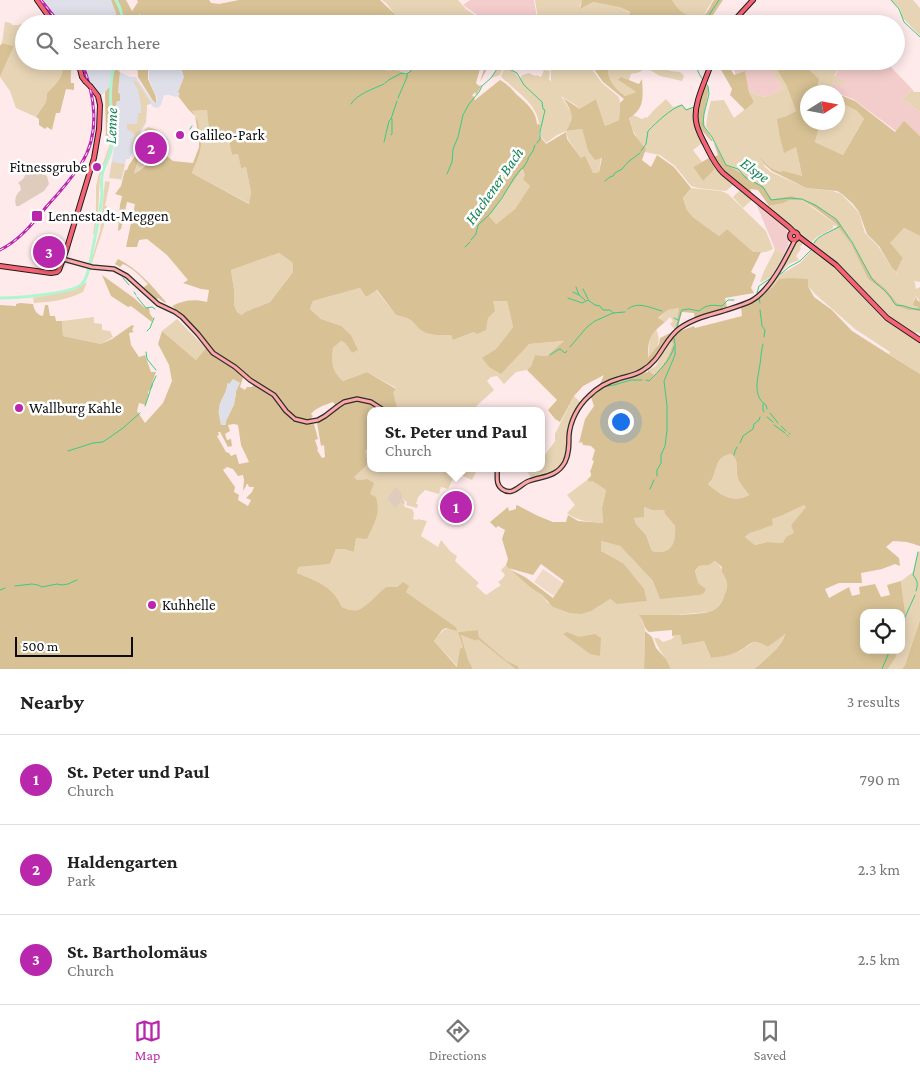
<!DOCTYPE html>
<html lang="en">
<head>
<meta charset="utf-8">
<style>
	body { margin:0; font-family:"Crimson Pro",serif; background:#f6f6f6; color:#222 }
	.controls { position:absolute; right:15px; bottom:15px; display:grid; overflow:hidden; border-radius:10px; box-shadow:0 2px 12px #0003 }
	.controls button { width:45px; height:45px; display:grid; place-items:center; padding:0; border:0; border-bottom:1px solid #e0e0e0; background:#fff; color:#222; font:25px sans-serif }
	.compass { position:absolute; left:800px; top:85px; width:45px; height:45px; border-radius:50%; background:#fff; box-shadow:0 2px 12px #0003; rotate:79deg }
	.scale { position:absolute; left:15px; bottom:12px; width:118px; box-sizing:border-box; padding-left:5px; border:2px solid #0b0b0b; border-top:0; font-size:14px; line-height:18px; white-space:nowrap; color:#0b0b0b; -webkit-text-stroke:4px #fff; paint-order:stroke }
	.you { position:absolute; left:620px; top:421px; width:18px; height:18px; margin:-12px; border:4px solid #fff; border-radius:50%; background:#1a73e8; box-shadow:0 0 0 8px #1a73e833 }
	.badge { display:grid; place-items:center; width:32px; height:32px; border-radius:50%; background:#b827ac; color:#fff; font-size:16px; font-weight:700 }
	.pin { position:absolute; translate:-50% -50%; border:2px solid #fff; box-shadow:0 1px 5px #0006 }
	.popup { position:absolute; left:367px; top:407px; width:178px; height:65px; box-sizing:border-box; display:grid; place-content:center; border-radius:10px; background:#fff; filter:drop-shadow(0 1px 4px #0005); font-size:16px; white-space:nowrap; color:#767676 }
	.popup b { font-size:19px; color:#222 }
	.popup::after { content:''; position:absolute; left:50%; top:100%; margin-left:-10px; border:10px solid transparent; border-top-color:#fff }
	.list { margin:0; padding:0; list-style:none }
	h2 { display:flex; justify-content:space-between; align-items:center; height:65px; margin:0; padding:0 20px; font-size:21px }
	h2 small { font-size:16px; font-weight:400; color:#767676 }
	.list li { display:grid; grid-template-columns:32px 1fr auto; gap:15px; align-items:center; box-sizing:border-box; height:90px; padding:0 20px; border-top:1px solid #e0e0e0 }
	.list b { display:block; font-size:19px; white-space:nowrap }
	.list p { margin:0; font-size:16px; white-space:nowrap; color:#767676 }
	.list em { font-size:16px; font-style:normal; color:#767676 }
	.icon { flex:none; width:28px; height:28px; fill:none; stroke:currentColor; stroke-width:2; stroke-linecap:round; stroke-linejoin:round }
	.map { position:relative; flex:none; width:920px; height:669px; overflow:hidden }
	.search { position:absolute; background:#fff; box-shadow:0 2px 12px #0003; left:15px; right:15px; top:15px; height:55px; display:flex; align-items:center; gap:12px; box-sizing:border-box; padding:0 18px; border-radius:28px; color:#767676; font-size:19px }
	.sheet { height:335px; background:#fff }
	nav { display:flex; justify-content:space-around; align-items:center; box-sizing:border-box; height:70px; border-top:1px solid #e0e0e0; background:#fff; font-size:14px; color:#767676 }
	nav a { display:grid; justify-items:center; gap:2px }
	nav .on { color:#b827ac }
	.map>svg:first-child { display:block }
</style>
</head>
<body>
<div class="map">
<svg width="920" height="669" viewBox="0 0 920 669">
	<rect width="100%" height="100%" fill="#ffeaeb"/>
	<path fill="#dfdfea" d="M39 0H111L120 24H59Z
		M80 61H112L111 85 101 96 84 76Z
		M149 61H186L188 68 178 91 180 94 176 97 169 95H164L161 105 158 108 153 107 151 104 147 105 146 123 142 130 135 149 129 159H126L122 180 109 178 115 142V109L117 101H120L118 94 120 72 130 77H136L153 102 156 103 157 97 154 92 149 79Z
		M233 379 240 383 236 390V394L234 405 226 421V425H221L219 417V406L227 388 226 383Z"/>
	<path fill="#f3cdcb" d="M470 0H534L538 24H504L503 22 500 24 495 22 493 23H491L490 24 463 5Z
		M739 61H764L773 72 783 89 765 97 749 92 745 72 736 75 734 70 736 65Z
		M831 61H884L889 65 912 89 902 99 920 112V136L904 122 896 131 853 99 829 90 840 65Z
		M757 206H759L785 227 787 230 789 243 784 255 777 250 773 244Z"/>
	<path fill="#e7d4b5" d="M382 0H458L466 9 488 24H406L396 16 387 4Z
		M535 0H582L581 3 579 7 581 5 580 8 593 2 617 6 630 13 627 24H591L588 19 585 18V24H539Z
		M672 0H713L703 16C686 18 681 14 672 0Z
		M891 0H913L920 8V36L902 17 900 9Z
		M5 22 11 23 12 25H18L22 24 24 27V61H62L64 68 59 82 47 93 46 102 36 117 16 108 10 91 0 77 14 46 2 43Z
		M391 61H412L411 70 404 74 400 71 387 72Z
		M470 61H504L503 65 499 68H503L500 75 491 78 498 68Z
		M547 61H586L602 83 619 97 620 103 619 120 605 126 596 99 579 109 577 106 561 96 571 112V117L570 124 566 131 557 135 546 143 540 135 542 126 539 124C538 108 522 95 510 85 507 81 504 81 501 76L505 67 515 73 520 79 522 75 529 73 535 76 536 75 541 77 544 70 550 71 549 79 551 82V65Z
		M611 61H616L621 67 630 64H642L637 61H655L670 71 680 72 684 76 682 81 660 76 645 67C642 72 637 73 631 74L629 80H618L636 92 625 96C615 89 602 74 611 61Z
		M764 61H782L784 62 786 61H831L840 65 834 76 846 83 840 85 833 82 829 90 822 87 819 89 824 92H816L818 79 787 64 778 71 787 87 796 111 784 117 778 124 779 133 796 146 802 177 783 172H781C772 169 766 166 761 157L760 158 765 167 771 172 806 188 833 191 841 194 851 204 859 213 865 233 878 246 892 268 898 275 896 272 903 258 889 243 904 228 920 236V282L914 281 915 283 916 289 920 287V302L916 296 915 297 913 304 917 306 918 308H912L897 303 886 289 872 277 839 221 816 204 792 196 772 199 764 187 726 164 706 126 708 112 711 101 724 100 734 118 754 102 749 92 765 97 783 89 773 72 768 68 758 69 757 67 764 63Z
		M133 80 138 83 151 103 147 105 146 122 141 129 134 149 132 144 135 135 127 129V124H137L138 113H141V106L138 90 141 89H137Z
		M912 89 914 92H920V112L902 99Z
		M666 99 673 107 682 104 686 109 694 107C692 122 695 129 702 143L693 150 702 162 693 167 703 181 715 169 733 185 726 191 698 188 691 186 675 166 660 155 645 152C645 144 638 141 635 134 632 129 631 123 629 117L633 115 642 119 646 117 647 118 655 109Z
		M838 101 857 111 864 119 843 155 815 142 820 123 838 122Z
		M207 110 228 137 232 155 238 154 241 167H246L251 193 250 204 192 173 201 147 196 116 192 111Z
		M148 127 155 129 168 139 159 153 134 174 138 160V152L145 129Z
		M582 129 588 151 595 159 601 158 599 172 593 173 581 158 568 139 566 131Z
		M110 144H111L110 149 100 177 98 214 94 234H93L96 213V187L98 177Z
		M112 162 125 164 121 179 109 178Z
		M521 169 525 175 530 186 515 209 496 224 489 216C500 201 510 185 521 169Z
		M105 181 110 182 105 206H107L104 226 92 263 90 265 100 231Z
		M691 188 721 191 728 194 766 231 773 249 766 252 753 253 727 229 719 236 693 217 687 210 683 198Z
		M740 190 752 200 743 208 733 197Z
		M789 199 802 200 837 225 835 226 833 225V228C825 234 818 234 812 242L793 229 772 211 769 206 784 203Z
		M838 226 851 244 868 279 883 290 896 306 908 310 920 311V334L917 332 915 335 888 316 844 271 813 243 816 239Z
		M799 240 804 242 800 247 801 249 796 256 799 260 789 264 780 273 776 275 794 244Z
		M773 244 777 250 784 255 772 276 762 282H760L764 271 775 250Z
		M813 249 839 271 883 319 920 343V374L889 354 890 352 855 329 815 294 808 286 775 284 767 291 775 278 800 263Z
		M279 253 293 263V272L270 302 245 312 242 315 237 312 234 305V290L231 270Z
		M87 282 83 292C67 300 51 302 34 303L33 298 74 290Z
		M360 288 366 297 376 290 396 315 407 318 412 321 419 329 436 335H451L453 340 474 332 488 318 493 301H507L513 327 496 349 483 358 529 344 565 341 547 356 535 355 531 366 527 370 516 372 504 384 497 376 491 377 487 381 494 390 471 411H401L397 408 392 392 396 388 367 372 343 381C331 370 332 364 333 348L341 341 345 343 352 353 357 350 351 335 340 326 321 319 310 309 313 301Z
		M679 308 675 330 670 324 673 321 670 317 665 322 658 319 668 310Z
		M94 317V323L102 324V330L110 331 113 337 101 344 63 336 62 321Z
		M177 319 206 348 196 360 162 331Z
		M656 329C662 344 657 346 648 359L650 339Z
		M669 340 673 343C670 356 662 366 654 375L648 370 656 366Z
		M574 396 581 403C576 413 569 424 567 436 566 441 567 447 567 452 564 471 547 476 532 479L525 468H541V457L545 455 555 441V434Z
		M371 448V468H478L472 480 456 473 448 489 441 487 439 494 425 490 418 497 416 504H418L417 508 406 505 407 502 402 499 396 508 401 502 404 505 405 507 412 509 414 513 413 519 417 520 418 519 427 521 421 536 438 547 441 540 451 552 457 556 455 561 479 583 476 586 486 595 501 585 498 582 502 579 505 575 501 570 506 565 531 588 542 595 548 603H603L610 599 614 602 623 563 601 551V541L620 546 653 581 686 596 700 595 695 572 699 566 709 565 715 561C727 572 732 587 722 601 718 606 716 610 710 612L671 615H640L645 629 644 669H519L518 666 507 661 479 637 478 630 459 632 463 647 458 667 434 641C442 631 443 628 456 627L406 592 403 582 397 587H386C379 592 366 609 358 610 352 611 347 609 342 607 332 585 318 582 297 573V570L298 567 330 564 336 549H344L354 552 356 537 370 494 367 479 357 480 353 477 368 464 365 449Z
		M731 454C742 462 733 471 739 481 741 486 746 491 749 495 733 504 720 495 708 484 709 483 713 479 713 477 718 465 716 457 731 454Z
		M587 480 590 482 592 481 606 490 602 508 603 523C591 522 576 521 567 513L575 505 567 495Z
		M804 505 807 506 791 525 795 533 783 543 767 542 755 545 745 537 750 533 760 529 772 519 781 516Z
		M644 507 652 510H662L664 509 665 514 675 526C676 542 672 556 652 551L646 535 636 524 634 518 639 517Z
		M920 551V620L905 665 902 669H888L896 657 898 650H901V638L906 620 901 581 913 572 918 553Z
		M785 633C783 646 764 660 754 669H671C666 658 658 649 654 638H658L663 642 672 639 674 636 680 635 682 645 704 641 711 658C719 656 727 656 735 653 751 648 749 636 768 647Z
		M461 635 476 641 478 638 515 669H473L468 659Z"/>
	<path fill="#d8c295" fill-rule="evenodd" d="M111 0H126L132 11 138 2 137 0H209L211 3 219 4 239 0H380L405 24H155L150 15 142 19V24L140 14H139L141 24H120Z
		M582 0H672C679 11 685 17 698 16 702 16 703 16 705 14 709 11 711 4 714 0H723L707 24H696L699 18 694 24H627L630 12 619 7 593 2 580 9Z
		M2 43 14 46 0 77V45H1Z
		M62 61H71C72 69 70 75 71 83H74V90L66 89 60 113H56L52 130 47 127 45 129 39 125V119L36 117 46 102 47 93C57 84 66 75 62 61Z
		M112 61H119L118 70 120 72 118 93 120 94V101H117L115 109V142L106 140 105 92 111 85Z
		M137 61H148V79L156 97V103L153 101 138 77Z
		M186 61H391L387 71 394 70 400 71 405 75 411 70 412 61H465L485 66 487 69 480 82 484 69 483 68 480 69 476 83 479 86 482 85 476 95 475 92 472 96 475 97 474 99 475 100 500 80C507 84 511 88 516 94 526 103 536 110 537 124L541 125 539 135 546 144 566 132 567 139 581 158 585 156 593 173 599 172 602 158 595 160 588 151 582 129 566 131C575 117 572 111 563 98L577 107 579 109 596 99 605 126 619 120 620 103 624 99 603 82 589 62 591 61H611C602 74 615 89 625 96L636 92 618 80 621 77 639 84 642 79C643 96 645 109 629 118L634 134 646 149 642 160 651 167 657 155 674 167 691 188 683 198 687 210 693 217 719 236 727 229 753 252H761L751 272 756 275 751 288 754 293 725 298 727 308 695 319 694 313 682 312 678 327 675 330 679 308 668 310 658 318 665 322C650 334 648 339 648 358L659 344 660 338 670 333 655 358 648 364 641 369 618 377 600 384 604 375 583 386 574 396 560 422 555 419 548 410 557 400 527 370 531 366 535 355 547 356 564 341 529 344 501 374 489 367 482 358 496 349 513 327 507 301H493L495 311 488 318 486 330 477 334 474 332 453 340 451 335H436L426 333 419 329 412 321 407 318 396 315 377 290 366 297 360 288 313 301 310 309 321 319 341 326 351 335 358 350 352 353 345 343 341 341 333 348C332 364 331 370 343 381L367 372 396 389 393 392 397 408 401 411C397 411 390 412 386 410 381 408 378 403 373 401 362 395 345 398 336 406L333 402C325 405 317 407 311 414L313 416 310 420 297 418 286 409 276 396 270 390 244 373 237 366 214 352 187 319 172 306C183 300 195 299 207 302L209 290 201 289 183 283 188 280 167 255 147 239 139 240 137 247H126L135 204 127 202 121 229 118 231 120 205 122 196 115 194 121 186 125 170H127L129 165 138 152V160L134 174 163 153 173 161 193 163 199 147V138L195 116 188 109 178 96 180 94 178 92 184 77 182 70 188 67ZM207 110 210 138 228 137 232 155 238 154 241 168 246 167 251 193 249 204 192 173C195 164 200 155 201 146 201 135 199 119 192 111ZM522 169 525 175 523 179 530 186 515 209 496 224 489 216ZM279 253 293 263V272L270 302 245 312 242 315 237 312 234 305V290L231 270Z
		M724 61H726L734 75 745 71 749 92 754 102 745 110 730 95 732 89 720 68Z
		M787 64 801 70H809L819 79 816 92H808V122L820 123 815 142 843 155 864 119 857 111 838 101V94L855 101 895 132 904 121 920 136V236L904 228 890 243 903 258 896 272 892 268 879 246 867 234 859 212 853 204 842 194 837 191 806 188 772 171 764 164 760 158 761 157C766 166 772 169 781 172L783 171 802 176 796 147 784 153 779 133 777 119 784 117 796 111 787 87 778 71Z
		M706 84 709 89 704 115V121L705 127 726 164 764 187 772 199 792 196 816 204 839 221 872 277 886 289 897 303 912 308H918L917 306H914L913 304 916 296 917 300 920 302V311L908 310 896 306 883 290 868 279 851 244 836 224 815 208 802 200H789L784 203 769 206 758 190 750 189 753 196 720 168 714 157 718 155 713 141H711C707 136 701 130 698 125 694 115 702 94 706 84Z
		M709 158 715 169 703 181 693 167Z
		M118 259C138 269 151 285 166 302L165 303 158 298 155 301 143 288 148 284C140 276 133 268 123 264L120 267 115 264Z
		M102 275 134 298 145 308H149L150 314 153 318 152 322 131 306 128 307 111 296Z
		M790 278 808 279V286L814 297 832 310 852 331 920 374V546L907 542 893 541 886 547 899 558 900 566 895 564 882 569 861 573 862 583H839L825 589 829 598 849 587 852 596 860 594 859 587 875 584 881 597 890 595 887 585 901 581 906 620 901 638V613H864V650H898L896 657 888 669H754C763 661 783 646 785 634L768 647C749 636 751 647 735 653 727 656 719 657 711 658L704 641 682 645 680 635 672 636V630L649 632C643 628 644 620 639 615 652 615 706 616 714 610 719 607 724 599 725 594 729 586 727 579 722 572V567L715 561 709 565 699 566 695 571 698 583 706 589 704 593 700 595 660 599 653 581 620 546 601 541V551L623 563 644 589 647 601 617 604 610 599 591 611 581 614 570 613 553 607 542 595 531 588 511 570 525 577 553 598 564 581 541 564 533 575 508 568 506 565 508 559 502 539 505 530 498 526 496 528 490 522 508 507 509 511 516 509V506L517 505 538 516 553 522H566L568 515 578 521 603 523 602 508 606 490 592 481 590 482 587 480 591 476V473L590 472 594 461 592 460 595 450 591 446 583 445 582 442 579 443 585 419 594 406 591 397 600 388 616 380 648 372V370L654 375C663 366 670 355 673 343L669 340 677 332 694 326 695 328 742 316 741 307C754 301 770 292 779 279ZM731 454C741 461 734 471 739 481 741 486 746 490 749 495 733 504 720 495 708 484 709 483 713 479 713 477 718 465 716 457 731 454ZM804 505 806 507 791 525 794 533 786 537 783 543 767 542 755 545 745 537 750 533 773 525 772 519 781 516ZM644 507 652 510H664L665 514 675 526C676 542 672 556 652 551L646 535 636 524 634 518 644 517Z
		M20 303 33 304C34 310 37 315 43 316L45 305H48L50 316H55L56 321H62L63 336 101 344 112 339 132 325 134 326 132 330 134 332 129 333 131 345 139 357 145 355 151 372H156L152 383 153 386 148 392C149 397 146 400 146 405L139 403 137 411 145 423 163 403 172 381 169 365 158 344 162 331 196 360 206 348 217 359 239 372 243 378 240 387 245 390 247 387H252L254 384C261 389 269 393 275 399 281 406 284 413 292 418L291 419 292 421C295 421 311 423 314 424L318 439 315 440 318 449 317 450 322 458 325 457 324 445 321 446 317 423C320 421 323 420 327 417 332 414 336 408 342 405 355 397 368 401 379 408L377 411H371V448L365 450 368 464 354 477 357 480 367 479 374 483 370 494 376 497C381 515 374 523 367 539L356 538 354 552 344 549H336L330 564 299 567 297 570V573C318 582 332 585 342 607 347 609 352 611 358 610 366 608 379 592 386 587H397L403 582 409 586 406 592 456 627 457 631 446 628 442 630 434 641 457 667 460 649 463 647 458 632 478 630 479 637 507 661 518 666 519 669H515L478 639 476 641 461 635 468 659 473 669H0V305L16 306V304ZM233 379 240 383 236 391V394L234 405 226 421V425H221C220 419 218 414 219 408 220 399 228 392 227 383L229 384ZM234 424 238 425 241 445 249 462 239 464 236 454 231 456 229 453 226 452 217 436 219 435 218 432H220L228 447 232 446 231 439 227 440 225 434 230 431 228 425ZM227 467 233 469 238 476 243 475 244 480 243 491 247 484H248L249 487H254L252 492 246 498 251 500 248 506 238 500 239 495 234 492 235 487 223 470Z
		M920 620V669H902L905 665Z
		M645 631 652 637 656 648 666 659 671 669H644Z
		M567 632 579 637 595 634 601 638 600 656 590 654 563 634Z"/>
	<path fill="#dfccbd" d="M33 168 47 176 49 184 44 191 19 206H16C14 199 16 194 21 190L20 185 18 183 23 179 26 174 29 175Z
		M395 487 402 493V499L405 502 404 505 401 502 396 508 387 499Z"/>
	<path fill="#efdac7" d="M543 569 563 583 554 596 534 582Z"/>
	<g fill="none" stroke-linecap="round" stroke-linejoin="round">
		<path stroke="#39ca85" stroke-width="1" d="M891 0 899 9 904 22 920 37
			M703 24 719 0
			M695 61C697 72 701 78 708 86L709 94 704 114 703 125 712 137 726 165 738 169 746 178 763 187 771 200 789 198 802 199 815 205 836 219 852 242 872 279C877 285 884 289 889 295 892 298 893 303 896 305 899 306 902 305 904 306 910 308 914 309 920 310
			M507 68 517 73 524 85 542 102 543 109 545 110 540 132V139L537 143
			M385 83C390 78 396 77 401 73L406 74 411 71 412 61
			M398 98 407 77V74
			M351 104C357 94 373 89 384 84
			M190 129 192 126
			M391 135 392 134V119
			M384 142 389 121 391 119 397 101
			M641 151 646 144 648 131C657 122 670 109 682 105L686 110 694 107 695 103
			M447 174 452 162 453 149 458 137 463 115 469 104 479 92 482 86 491 78 497 69
			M605 181 610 177 613 176 615 173 622 169 628 162 640 153
			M471 240 476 234 478 225 490 214 502 198 514 178 521 169 523 168 528 160V158L533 151 535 145
			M814 243C819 234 832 232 840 226
			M465 247 470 242
			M776 276 782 273 789 267 800 261 812 249
			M123 278 129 285
			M576 287 579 295 585 300
			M583 289 588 299
			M134 292 136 295
			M573 292 579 295
			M757 293 759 286 771 278
			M137 297 146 308 152 307 155 309
			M568 298 582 303 588 300 595 305 600 306 603 310H610L613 313
			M759 298 760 303
			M628 309C637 301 651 308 662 311
			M760 310 762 326 765 330 764 337
			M674 318 678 320
			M677 327 681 312 682 310 689 309 699 311C707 304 713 305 722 306L728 300H734
			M147 331 150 328 154 318
			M763 344C761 351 761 358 760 364 758 378 752 396 766 405L767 409
			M570 347 587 327 595 321 613 313 625 312
			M146 352 147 359 156 370
			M550 355 556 351 560 349 565 353 567 351
			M646 380 649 381C658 372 671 360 674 347
			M608 386 614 385 631 380H642
			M763 404V410L764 412
			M145 406C149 396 151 385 156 376
			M770 413 778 423
			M767 417 773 422
			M774 425 785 433
			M781 426 786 431
			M789 433 790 434
			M787 435 788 436
			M740 443 743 436 753 429 754 424 759 420 760 417
			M68 451 93 443 103 442 123 428 140 413
			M734 455 735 451 737 447
			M657 476V470L661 463V455L665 446 667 430V406L664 381 675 355V344L674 338
			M650 489 654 480
			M15 586 32 584 38 585 42 587 57 584 62 585 68 584 77 580
			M0 590 5 588
			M916 591C918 584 918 581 913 575L918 552
			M901 626 915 595
			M882 669 890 650"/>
		<path stroke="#b0f5d2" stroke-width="3" d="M116 0 120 8 124 24
			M0 298C16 298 71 294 82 284 89 276 90 262 92 252 96 233 100 215 102 195 102 189 101 183 102 176 103 165 112 156 112 144 113 118 106 86 116 61"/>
		<g stroke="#2d2d2d" stroke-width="5.5">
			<path id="secondary" d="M63 259 92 267 114 269 127 276 158 304 175 312 182 317 198 334 213 353 235 367 250 380 274 395 286 411 295 419 307 422 318 420 325 416 338 406 344 402 357 399 371 402 385 411
				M497 468C498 476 495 484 502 489 513 497 520 484 529 481 543 476 557 477 565 462 569 454 569 445 569 436 570 421 578 406 589 396 597 388 607 382 618 379 627 376 636 375 643 370 661 360 664 339 680 328 693 319 708 315 723 311 732 308 743 305 751 301 770 291 786 258 795 240"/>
		</g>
		<g stroke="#1c1c1c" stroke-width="6">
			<path id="primary" d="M37 0 54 24
				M731 24 753 0
				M78 61 82 77 85 81
				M712 61C707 78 693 103 696 121 697 130 702 138 706 146 711 156 715 165 723 173L789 227 794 232
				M790 236a4 4 0 1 1 8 0a4 4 0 1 1-8 0Z
				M798 236 836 265 887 318 920 340
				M0 266 51 273 57 272 59 270 66 251 94 158 99 129 100 105 98 96 91 87"/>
		</g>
		<use href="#secondary" stroke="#fda8a6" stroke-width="3"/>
		<use href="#primary" stroke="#f66374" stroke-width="4"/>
		<g stroke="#b827ac" stroke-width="3">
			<path id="rail" d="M41 0 60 24
				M0 250C20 240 33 223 47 206 59 193 71 179 81 164 101 133 95 94 81 61"/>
		</g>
		<use href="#rail" stroke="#fff" stroke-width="1" stroke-dasharray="4" stroke-linecap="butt"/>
		<g stroke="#1c1c1c" stroke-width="6" stroke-linecap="butt">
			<path id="primary-bridge" d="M85 81 91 87"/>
		</g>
		<use href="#primary-bridge" stroke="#f66374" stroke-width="4"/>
	</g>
	<g fill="#b827ac" stroke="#fff" stroke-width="2">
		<circle cx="180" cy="135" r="5"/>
		<circle cx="97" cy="167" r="5"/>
		<rect x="31" y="210" width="12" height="12" rx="2.5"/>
		<circle cx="19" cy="408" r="5"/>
		<circle cx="152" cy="605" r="5"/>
	</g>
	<g text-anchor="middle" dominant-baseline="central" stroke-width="5" stroke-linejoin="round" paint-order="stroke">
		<g font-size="15" fill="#0b0b0b" stroke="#fff" text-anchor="start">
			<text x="190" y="135">Galileo-Park</text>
			<text x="87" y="167" text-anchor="end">Fitnessgrube</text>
			<text x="48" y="216">Lennestadt-Meggen</text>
			<text x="29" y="408">Wallburg Kahle</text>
			<text x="162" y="605">Kuhhelle</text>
		</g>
		<g font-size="16" font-style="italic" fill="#178555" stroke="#fff">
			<text transform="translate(111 126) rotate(-88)">Lenne</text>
			<text transform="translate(755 170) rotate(36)">Elspe</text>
			<text transform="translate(494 186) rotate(-55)">Hachener Bach</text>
		</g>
	</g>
</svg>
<div class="controls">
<button><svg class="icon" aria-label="locate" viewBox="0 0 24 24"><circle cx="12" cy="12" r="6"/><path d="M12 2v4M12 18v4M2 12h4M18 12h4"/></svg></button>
</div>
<svg class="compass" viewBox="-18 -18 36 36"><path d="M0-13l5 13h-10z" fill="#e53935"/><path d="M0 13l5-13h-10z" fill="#767676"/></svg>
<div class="scale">500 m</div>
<div class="you"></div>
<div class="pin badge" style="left:456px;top:507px">1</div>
<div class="popup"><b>St. Peter und Paul</b>Church</div>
<div class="pin badge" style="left:151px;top:148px">2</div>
<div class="pin badge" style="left:49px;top:252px">3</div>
<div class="search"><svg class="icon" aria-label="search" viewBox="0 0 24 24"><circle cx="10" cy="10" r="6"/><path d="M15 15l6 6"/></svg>Search here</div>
</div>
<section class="sheet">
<h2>Nearby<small>3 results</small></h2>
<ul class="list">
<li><span class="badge">1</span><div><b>St. Peter und Paul</b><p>Church</p></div><em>790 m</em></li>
<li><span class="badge">2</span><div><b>Haldengarten</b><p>Park</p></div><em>2.3 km</em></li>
<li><span class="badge">3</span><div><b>St. Bartholomäus</b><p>Church</p></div><em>2.5 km</em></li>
</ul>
</section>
<nav>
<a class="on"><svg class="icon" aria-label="map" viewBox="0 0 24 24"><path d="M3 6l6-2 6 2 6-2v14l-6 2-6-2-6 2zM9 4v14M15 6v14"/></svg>Map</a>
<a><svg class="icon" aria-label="directions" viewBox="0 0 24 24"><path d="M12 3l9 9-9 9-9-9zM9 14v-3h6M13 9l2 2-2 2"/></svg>Directions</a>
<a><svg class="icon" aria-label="saved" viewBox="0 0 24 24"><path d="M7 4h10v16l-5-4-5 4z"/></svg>Saved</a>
</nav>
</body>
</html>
